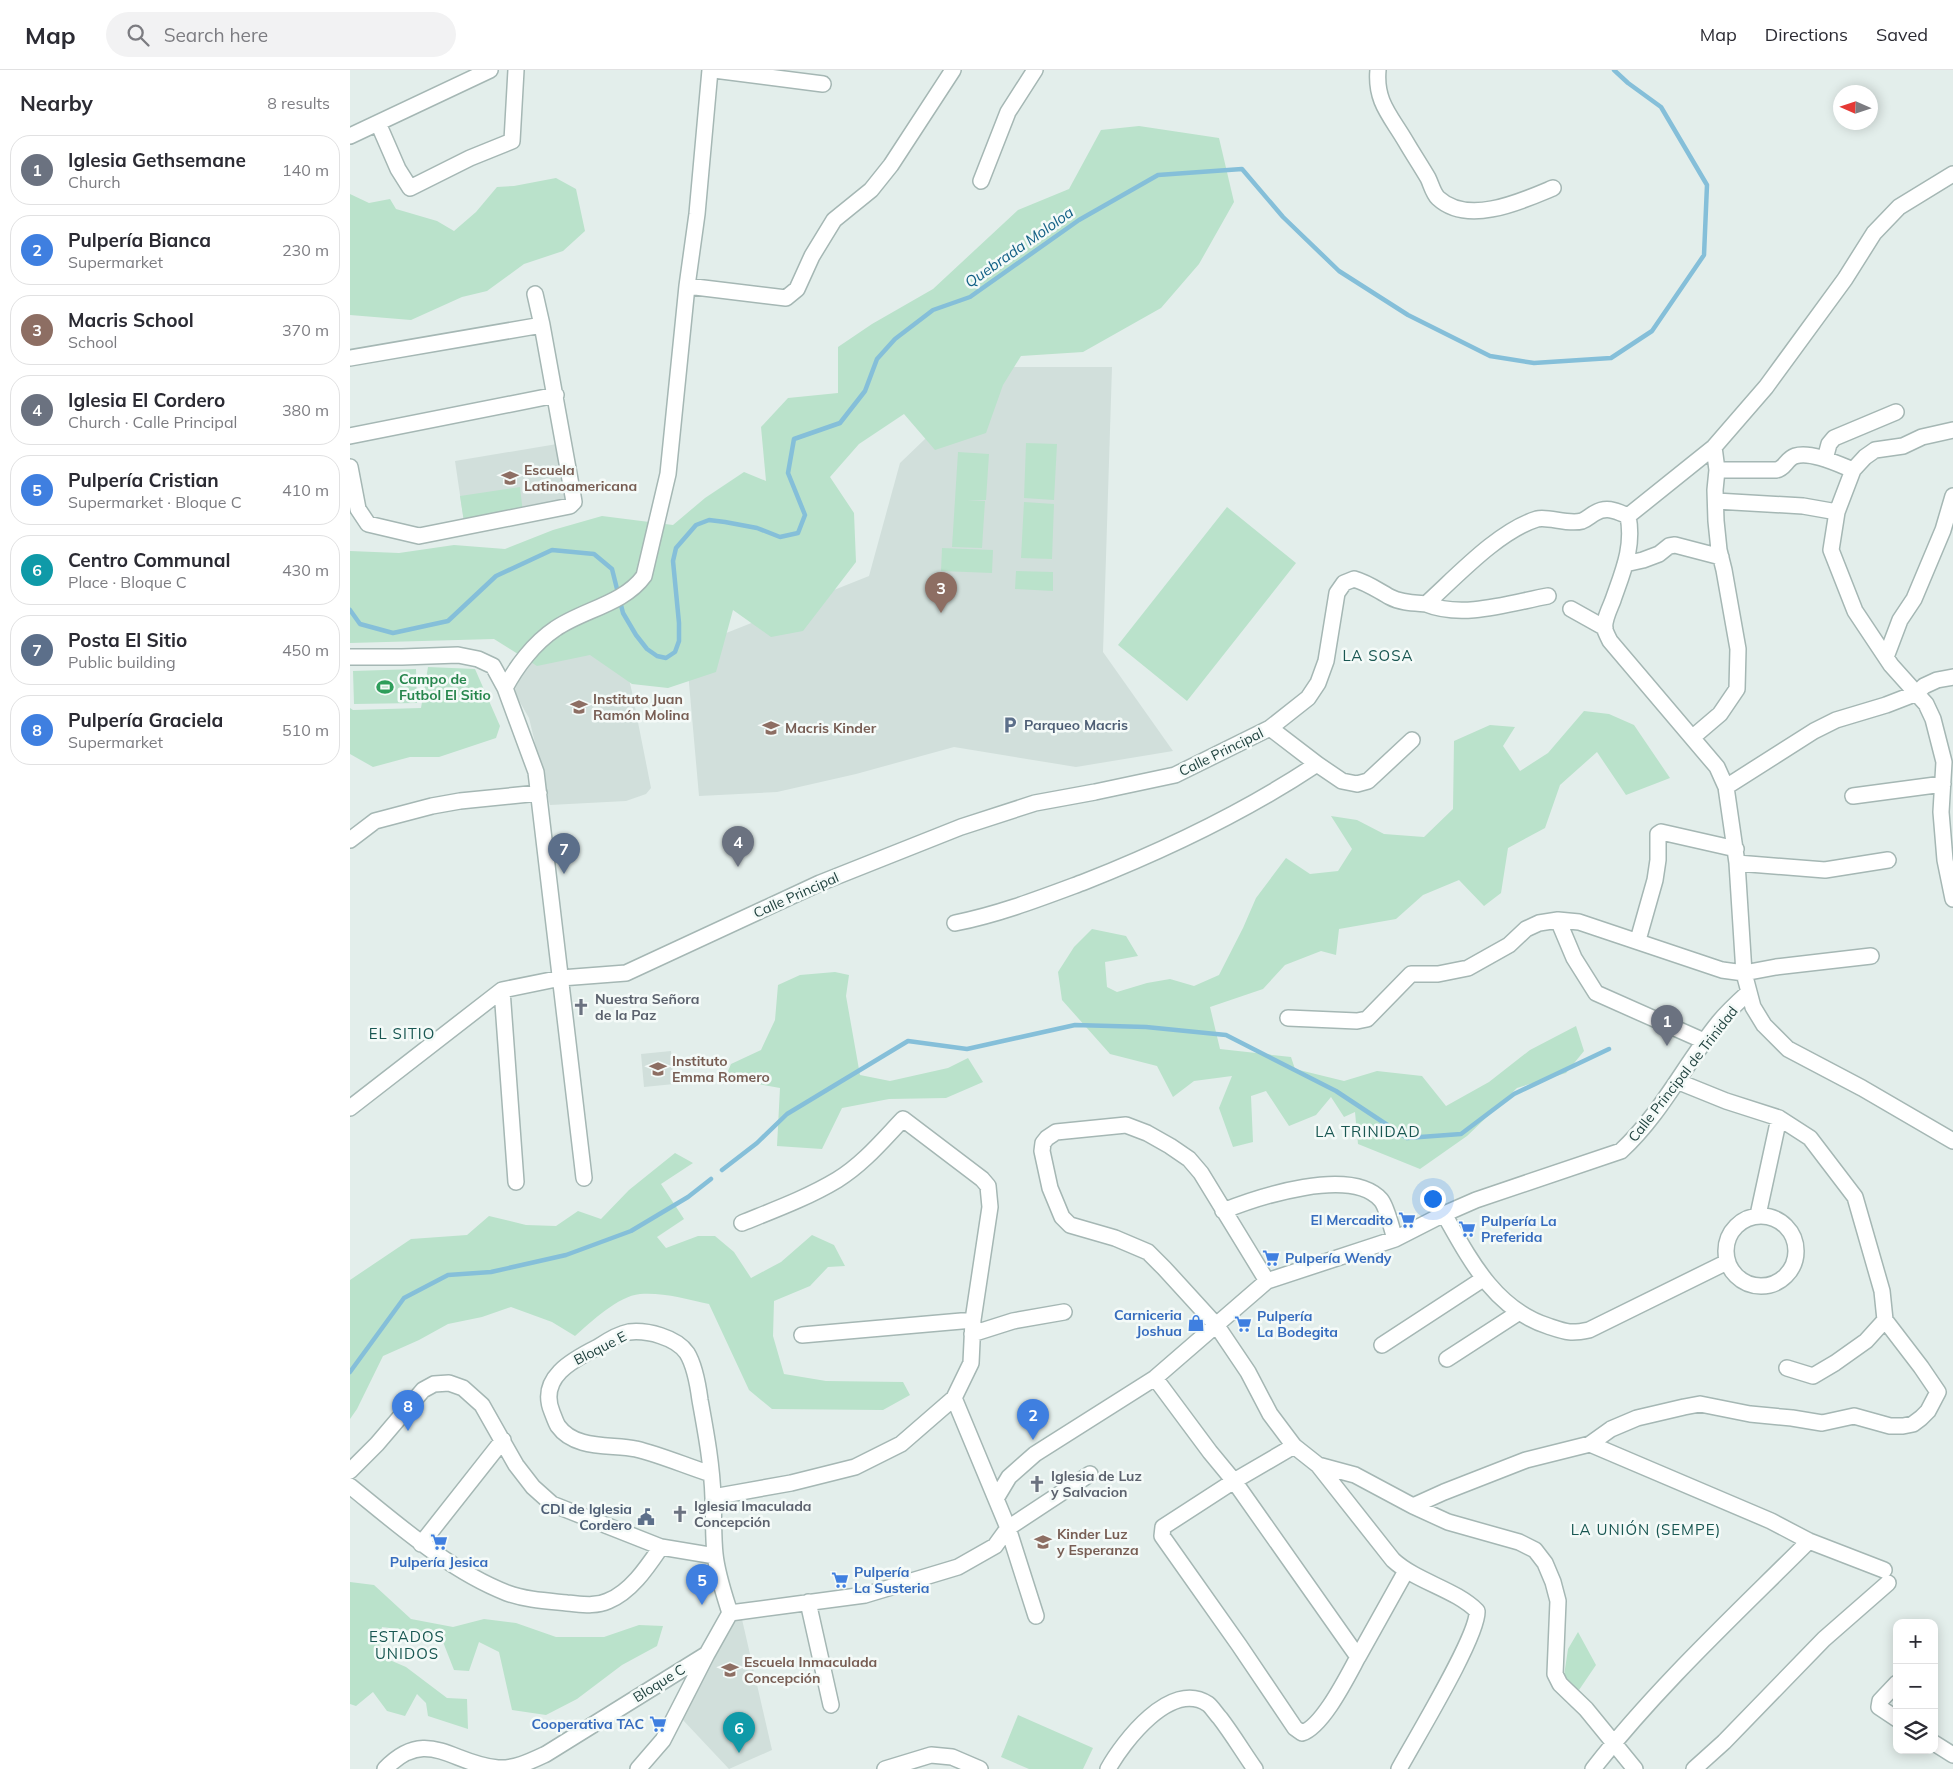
<!DOCTYPE html>
<html lang="en">
<head>
<meta charset="utf-8">
<style>
	body { margin:0; font-family:Mulish,sans-serif; background:#f2f2f3; color:#2b2b33 }
	.controls { position:absolute; right:15px; bottom:15px; display:grid; overflow:hidden; border-radius:10px; box-shadow:0 2px 12px #0003 }
	.controls button { width:45px; height:45px; display:grid; place-items:center; padding:0; border:0; border-bottom:1px solid #e1e1e2; background:#fff; color:#2b2b33; font:25px sans-serif }
	.compass { position:absolute; left:1483px; top:15px; width:45px; height:45px; border-radius:50%; background:#fff; box-shadow:0 2px 12px #0003; rotate:273deg }
	.you { position:absolute; left:1082px; top:1128px; width:18px; height:18px; margin:-12px; border:4px solid #fff; border-radius:50%; background:#1a73e8; box-shadow:0 0 0 8px #1a73e833 }
	.badge { display:grid; place-items:center; width:32px; height:32px; border-radius:50%; background:#8a5c40; color:#fff; font-size:16px; font-weight:700 }
	.pin { position:absolute; translate:-50% -41px; filter:drop-shadow(0 1px 2px #0008) }
	.pin::after { content:''; position:absolute; top:26px; width:18px; height:15px; background:inherit; clip-path:polygon(0 0,100% 0,50% 100%) }
	.list { margin:0; padding:0; list-style:none }
	h2 { display:flex; justify-content:space-between; align-items:center; height:65px; margin:0; padding:0 20px; font-size:21px }
	h2 small { font-size:16px; font-weight:400; color:#7c7c81 }
	.list li { display:grid; grid-template-columns:32px 1fr auto; gap:15px; align-items:center; box-sizing:border-box; height:70px; margin:0 10px 10px; padding:0 10px; border:1px solid #e1e1e2; border-radius:20px }
	.list b { display:block; font-size:19px; white-space:nowrap }
	.list p { margin:0; font-size:16px; white-space:nowrap; color:#7c7c81 }
	.list em { font-size:16px; font-style:normal; color:#7c7c81 }
	.icon { flex:none; width:28px; height:28px; fill:none; stroke:currentColor; stroke-width:2; stroke-linecap:round; stroke-linejoin:round }
	.map { position:relative; flex:none; width:1603px; height:1699px; overflow:hidden }
	header { display:flex; align-items:center; gap:30px; box-sizing:border-box; height:70px; padding:0 25px; background:#fff; border-bottom:1px solid #e1e1e2 }
	header strong { font-size:24px }
	nav { display:flex; gap:28px; margin-inline-start:auto; font-size:18px }
	.search { width:350px; height:45px; background:#f2f2f3; display:flex; align-items:center; gap:12px; box-sizing:border-box; padding:0 18px; border-radius:28px; color:#7c7c81; font-size:19px }
	main { display:flex }
	aside { flex:1; background:#fff }
	.map>svg:first-child { display:block }
</style>
</head>
<body>
<header>
<strong>Map</strong>
<div class="search"><svg class="icon" aria-label="search" viewBox="0 0 24 24"><circle cx="10" cy="10" r="6"/><path d="M15 15l6 6"/></svg>Search here</div>
<nav><a>Map</a><a>Directions</a><a>Saved</a></nav>
</header>
<main>
<aside>
<h2>Nearby<small>8 results</small></h2>
<ul class="list">
<li><span class="badge" style="background:#6b7280">1</span><div><b>Iglesia Gethsemane</b><p>Church</p></div><em>140 m</em></li>
<li><span class="badge" style="background:#3f7fe0">2</span><div><b>Pulpería Bianca</b><p>Supermarket</p></div><em>230 m</em></li>
<li><span class="badge" style="background:#8d6e63">3</span><div><b>Macris School</b><p>School</p></div><em>370 m</em></li>
<li><span class="badge" style="background:#6b7280">4</span><div><b>Iglesia El Cordero</b><p>Church · Calle Principal</p></div><em>380 m</em></li>
<li><span class="badge" style="background:#3f7fe0">5</span><div><b>Pulpería Cristian</b><p>Supermarket · Bloque C</p></div><em>410 m</em></li>
<li><span class="badge" style="background:#0f9aa8">6</span><div><b>Centro Communal</b><p>Place · Bloque C</p></div><em>430 m</em></li>
<li><span class="badge" style="background:#5c6f8a">7</span><div><b>Posta El Sitio</b><p>Public building</p></div><em>450 m</em></li>
<li><span class="badge" style="background:#3f7fe0">8</span><div><b>Pulpería Graciela</b><p>Supermarket</p></div><em>510 m</em></li>
</ul>
</aside>
<div class="map">
<svg width="1603" height="1699" viewBox="0 0 1603 1699">
	<rect width="100%" height="100%" fill="#e3eeeb"/>
	<path fill="#d1dfdb" d="M650 297H762L753 582 823 681 726 697 604 677 506 704 427 722 349 726 336 579 519 506 550 393Z
		M207 374 217 435 114 452 105 391Z
		M263 541 282 622 301 718 296 724 276 731 200 735 179 648 167 627 165 619 169 609 195 577Z
		M321 981 324 1014 294 1017 291 984Z
		M391 1545 422 1680 379 1699 332 1649 381 1551Z"/>
	<path fill="#bae2cb" d="M789 56 869 68 884 132 849 194 811 238 733 282 671 286 653 315 636 363 585 380 554 344 509 374 480 407 504 443 506 492 453 561 421 567 383 540 366 602 318 618 282 614 240 585 187 596 144 569 0 573V481L49 483 104 475 155 479 203 460 252 446 323 455 355 428 394 402 416 411 411 357 438 328 488 323V277L522 254 583 219 668 140 719 119 751 60Z
		M206 108 226 119 235 161 213 181 174 194 137 221 112 227 61 250 0 245V124L19 133 40 129 46 139 87 151 104 161 126 142 147 117 164 116Z
		M676 373 707 374 704 430 674 428Z
		M608 382 639 384 636 430H617L635 431 632 478 602 477Z
		M170 417 173 443 114 452 110 426Z
		M674 432 704 434 702 489 671 488Z
		M877 437 946 493 837 631 768 575Z
		M592 478 643 480 642 503 591 501Z
		M666 501 703 502V521L665 519Z
		M78 597 125 599 150 656 146 668 89 687H60L23 697 0 684V638L3 640 71 638Z
		M66 599 67 633 4 634 3 601Z
		M1234 641 1259 644 1284 655 1320 708 1276 725 1247 682 1210 715 1195 758 1158 778 1151 823 1134 836 1109 810 1073 825 1046 849 989 859 986 885 971 881 935 895 913 919 860 937 870 979 941 987 945 999 994 1011 1027 1001 1072 1006 1096 1036 1139 1012 1180 980 1226 956 1234 981 1216 1003 1167 1018 1117 1066 1070 1099 1008 1074 1005 1042 994 1047 981 1027 966 1045 939 1056 916 1021 901 1026 903 1072 883 1077 869 1038 882 1006 844 1011 823 1027 807 996 760 984 712 930 708 902 724 877 742 859 776 866 788 886 755 892 757 917 767 922 797 913 820 909 844 916 869 905 893 858 906 828 936 788 960 804 988 801 1002 779 981 746 1007 750 1034 764 1074 767 1103 739 1104 671 1140 655 1165 657 1153 676 1170 701 1198 683Z
		M485 902 499 905 496 926 510 1005 540 1011 598 998 618 988 633 1012 596 1028 539 1029 492 1038 472 1079 427 1076 430 1018 375 1008 381 994 411 980 425 950 428 915 450 905Z
		M325 1083 343 1093 311 1114 334 1149 307 1167 316 1178 348 1166H365L384 1182 401 1208 431 1192 462 1165 484 1175 495 1196 478 1197 460 1216 424 1231 423 1266 434 1304 476 1311 553 1312 560 1325 533 1340 422 1339 399 1320 359 1234C338 1229 311 1222 290 1224 268 1226 241 1252 225 1266L202 1252 161 1237 132 1247 98 1254 69 1270 33 1286 7 1339 0 1349V1210L61 1169 117 1165 139 1146 176 1155 206 1156 228 1141 251 1149 279 1120Z
		M0 1512 24 1515 61 1549 103 1557 134 1549 166 1553 206 1567H254L289 1555 313 1556 307 1576 272 1595 227 1629 196 1645 162 1640 149 1582 129 1572 119 1601 104 1600 93 1572 62 1561 32 1557 28 1585 56 1597 97 1628 117 1629 118 1659 78 1646 76 1633 67 1624 55 1646 37 1641 23 1622 6 1636 0 1634Z
		M1228 1562 1246 1595 1229 1620 1213 1612 1218 1579Z
		M668 1645 743 1678 733 1699H679L651 1687Z"/>
	<g fill="none" stroke-linecap="round" stroke-linejoin="round">
		<path stroke="#85bfd9" stroke-width="4.5" d="M0 540 10 554 43 563 98 551 146 506 202 480 244 484 262 499 273 543 286 565 297 579 307 586 316 588 325 582 329 571V553L323 491 326 478 346 455 359 450 375 452 407 458 430 467 448 463 455 445 438 403 444 369 490 353 515 321 527 289 545 269 583 240 620 227 729 150 808 105 892 99 933 147 989 201 1058 245 1140 286 1184 293 1261 288 1302 261 1354 185 1357 115 1311 37 1278 13 1264 0
			M372 1100 407 1073 437 1044 558 971 617 979 725 955 796 957 876 965 986 1021 1057 1068 1111 1064 1164 1024 1259 979
			M0 1302 54 1228 98 1205 141 1202 216 1185 281 1161 338 1127 361 1109"/>
		<g stroke="#a5b7b4" stroke-width="18">
			<path id="minor" d="M364 0 473 14
				M1028 0C1025 32 1041 46 1056 72 1063 84 1071 96 1078 108 1081 114 1083 123 1088 128 1118 156 1172 131 1203 118
				M28 53 48 99 60 118 120 88 162 71 166 0
				M0 66 140 0
				M631 111 658 42 685 0
				M337 216 347 144 360 0
				M0 288 192 255
				M1603 360 1572 367 1553 376 1525 380 1515 387 1503 400 1487 442 1481 480 1505 541 1541 595 1576 634 1583 649 1594 692 1591 742 1595 790 1603 829
				M0 366 206 325
				M1475 389 1479 374 1484 368 1546 342
				M0 397 8 439 18 454 69 466 220 436 224 432 223 426 192 255 185 224
				M1367 400H1426C1435 399 1436 389 1445 386 1461 381 1488 394 1503 400
				M1366 431 1453 436 1487 442
				M1278 446C1284 477 1273 501 1263 530 1260 538 1253 551 1255 560 1256 563 1258 567 1260 571L1367 697 1376 717 1387 793 1394 903 1403 937 1414 955 1438 979 1512 1018 1603 1071
				M1278 446 1364 377 1416 317 1495 209 1524 163 1549 137 1603 104
				M1275 494 1293 490 1309 484 1319 476 1325 475 1371 487
				M1076 534C1113 549 1160 533 1198 526
				M1221 539 1255 558
				M0 587H52L108 585 128 589 143 596 155 618 186 702 234 1108
				M1536 587 1550 550 1564 529 1593 460 1603 426
				M155 618C166 597 184 573 205 559 232 540 274 534 294 506L318 404 337 216 436 228 447 219 462 186 484 150 521 120 541 95 603 0
				M1343 667 1370 644 1387 619 1388 579 1374 500 1369 480 1366 451 1365 420 1367 400 1364 377
				M967 694 992 711 1007 714 1018 711 1062 670
				M1376 717 1464 661 1486 650 1536 635 1567 623 1574 616 1587 610 1603 607
				M1503 726 1593 714
				M0 770 25 751 82 736 110 731 189 723
				M1387 793 1475 800 1538 790
				M1208 850 1229 852 1372 900 1394 903 1426 897 1521 886
				M605 853C650 844 691 828 734 812 815 780 895 742 967 694L920 658
				M1288 870 1305 810 1308 790V764L1311 762 1386 779
				M152 920 166 1112
				M938 948 1007 951 1017 949 1061 904H1088L1118 898 1159 875 1176 859 1189 853 1208 850 1224 888 1246 923 1354 971
				M0 1038 152 920 211 908 276 903 470 813 611 757 685 733 745 722 825 705 920 658 958 628 968 613 976 591 987 523 994 513 1004 509C1018 513 1027 520 1040 527 1051 533 1064 533 1076 534 1106 507 1148 461 1187 449 1198 446 1218 455 1232 451 1237 449 1241 445 1245 443 1257 436 1266 441 1278 446
				M873 1141C908 1127 1001 1096 1031 1130 1037 1137 1042 1160 1045 1169
				M1094 1144C1120 1190 1145 1239 1198 1256 1216 1262 1220 1264 1239 1260L1377 1192
				M1408 1145 1429 1048
				M1376 1181a35 35 0 1 1 70 0a35 35 0 1 1-70 0Z
				M917 1211 851 1103 839 1089 820 1076 797 1063 776 1055 706 1062 697 1068 693 1073 692 1081 700 1118 712 1147 720 1155 765 1168 798 1182 814 1198 867 1256 898 1302 920 1344 944 1376 968 1395 1043 1490C1067 1512 1105 1519 1127 1541 1129 1565 1064 1671 1049 1699
				M622 1264 663 1251 714 1242
				M452 1265 623 1250
				M1032 1275 1133 1209
				M1097 1289 1168 1243
				M1437 1298 1463 1306 1485 1293 1516 1271 1535 1250
				M805 1308 860 1382 884 1411 1008 1587C997 1607 973 1656 952 1663L945 1658 889 1575 812 1466 813 1457 884 1411 944 1376
				M1240 1374 1421 1451 1459 1471 1534 1500
				M968 1395 1005 1405 1063 1436 1098 1452 1169 1472 1185 1480 1195 1493 1203 1512 1208 1531 1205 1604 1210 1614 1236 1639 1285 1699
				M0 1401 27 1374 73 1320 84 1314 99 1313 113 1318 132 1335 166 1395 183 1417 202 1434 311 1477 365 1486
				M361 1404C336 1396 311 1385 286 1379 261 1374 225 1380 208 1356 206 1353 204 1347 202 1342 188 1308 222 1290 248 1277 257 1271 268 1264 279 1262 297 1260 326 1267 337 1283 345 1296 348 1315 350 1330 356 1363 362 1395 363 1428 364 1447 363 1466 365 1484 367 1504 374 1524 380 1543
				M0 1416C47 1454 100 1501 157 1523 176 1530 197 1531 217 1533 231 1534 245 1537 258 1531 281 1522 298 1496 311 1477
				M363 1427 441 1413 505 1397 551 1374 604 1328
				M647 1427 659 1407 685 1384 805 1308 917 1211 1045 1169 1094 1144 1126 1130 1271 1081C1312 1043 1334 995 1369 952 1378 941 1388 932 1399 922
				M1063 1436 1094 1422 1176 1390 1240 1374 1261 1359 1287 1348 1334 1337 1350 1334 1400 1344 1442 1348 1472 1353 1504 1346 1540 1356H1553L1563 1354 1571 1348 1578 1341 1588 1322 1571 1297 1535 1250 1532 1221 1505 1127 1460 1068 1429 1048 1376 1031 1329 1012
				M71 1474 153 1370
				M458 1532 481 1635
				M380 1543 515 1525 608 1497 645 1476 658 1458 604 1328 621 1293 623 1250 640 1137 638 1116 632 1109 553 1049C532 1071 513 1094 487 1110 457 1128 424 1140 392 1153
				M686 1546 658 1458 740 1404
				M1008 1587 1056 1501
				M1547 1613 1530 1631 1529 1637 1547 1649
				M1584 1673 1603 1685
				M35 1699C77 1655 103 1695 148 1698 165 1699 181 1691 196 1684L357 1584 380 1543
				M288 1699 313 1670 357 1584
				M535 1699 581 1685 602 1687 630 1699
				M758 1699C773 1672 821 1609 858 1634 862 1637 866 1644 870 1648 883 1665 893 1682 905 1699
				M1243 1699C1308 1616 1385 1545 1459 1471
				M1344 1699 1374 1672 1474 1569 1538 1513"/>
		</g>
		<use href="#minor" stroke="#fff" stroke-width="15"/>
	</g>
	<defs>
		<g id="school-bare" transform="scale(1.35)"><path d="M0-5L7-2L0 1L-7-2ZM-4 1L0 2.5L4 1V4Q0 6-4 4Z" fill="#8d6e63" stroke="#f4faf8" stroke-width="2.5" paint-order="stroke"/></g>
		<g id="stadium-bare" transform="scale(1.35)"><path d="M0-5a6.5 5 0 1 0 0 10a6.5 5 0 1 0 0-10ZM-3.5-1.8h7v3.6h-7Z" fill="#2e9e5b" stroke="#f4faf8" stroke-width="2.5" paint-order="stroke"/></g>
		<g id="parking-bare" transform="scale(1.35)"><path d="M-3.5-5.5H1a3.5 3.5 0 0 1 0 7H-1V5.5H-3.5ZM-1-3.4V-.6H.8a1.4 1.4 0 0 0 0-2.8Z" fill="#5c6f8a" stroke="#f4faf8" stroke-width="2.5" paint-order="stroke"/></g>
		<g id="church-bare" transform="scale(1.35)"><path d="M-1.2-6h2.4v3.5h3.3v2.4h-3.3V6h-2.4V-.1h-3.3v-2.4h3.3Z" fill="#6b7280" stroke="#f4faf8" stroke-width="2.5" paint-order="stroke"/></g>
		<g id="supermarket-bare" transform="scale(1.35)"><path d="M-6-5.5h2.5l.6 2H6L4.5 2H-2.5L-4.4-4H-6ZM-1.5 3.2a1.3 1.3 0 1 0 .1 0ZM3 3.2a1.3 1.3 0 1 0 .1 0Z" fill="#3f7fe0" stroke="#f4faf8" stroke-width="2.5" paint-order="stroke"/></g>
		<g id="shop-bare" transform="scale(1.35)"><path d="M-5-2.5h2.3a2.7 3.5 0 0 1 5.4 0H5L5.5 6h-11ZM-1.5-2.5h3a1.5 2.3 0 0 0-3 0Z" fill="#3f7fe0" stroke="#f4faf8" stroke-width="2.5" paint-order="stroke"/></g>
		<g id="civic-bare" transform="scale(1.35)"><path d="M-.6-6.5H3V-4.5H.6V-3L4-1V1h2V6H-6V1h2V-1L-.6-3ZM-1.2 2.5V6h2.4V2.5Z" fill="#5c6f8a" stroke="#f4faf8" stroke-width="2.5" paint-order="stroke"/></g>
	</defs>
	<g fill-rule="evenodd">
		<use href="#school-bare" x="160" y="408"/>
		<use href="#stadium-bare" x="35" y="617"/>
		<use href="#school-bare" x="229" y="637"/>
		<use href="#parking-bare" x="660" y="655"/>
		<use href="#school-bare" x="421" y="658"/>
		<use href="#church-bare" x="231" y="937"/>
		<use href="#school-bare" x="308" y="999"/>
		<use href="#supermarket-bare" x="1057" y="1150"/>
		<use href="#supermarket-bare" x="1117" y="1159"/>
		<use href="#supermarket-bare" x="921" y="1188"/>
		<use href="#shop-bare" x="846" y="1253"/>
		<use href="#supermarket-bare" x="893" y="1254"/>
		<use href="#church-bare" x="687" y="1414"/>
		<use href="#church-bare" x="330" y="1444"/>
		<use href="#civic-bare" x="296" y="1447"/>
		<use href="#supermarket-bare" x="89" y="1472"/>
		<use href="#school-bare" x="693" y="1472"/>
		<use href="#supermarket-bare" x="490" y="1510"/>
		<use href="#school-bare" x="380" y="1600"/>
		<use href="#supermarket-bare" x="308" y="1654"/>
	</g>
	<g text-anchor="middle" dominant-baseline="central" stroke-width="5" stroke-linejoin="round" paint-order="stroke">
		<g font-size="14" font-weight="bold" fill="#785e54" stroke="#f4faf8" text-anchor="start">
			<text x="174" y="400">Escuela<tspan x="174" dy="16">Latinoamericana</tspan></text>
			<text x="243" y="629">Instituto Juan<tspan x="243" dy="16">Ramón Molina</tspan></text>
			<text x="435" y="658">Macris Kinder</text>
			<text x="322" y="991">Instituto<tspan x="322" dy="16">Emma Romero</tspan></text>
			<text x="707" y="1464">Kinder Luz<tspan x="707" dy="16">y Esperanza</tspan></text>
			<text x="394" y="1592">Escuela Inmaculada<tspan x="394" dy="16">Concepción</tspan></text>
		</g>
		<g font-size="14" font-weight="bold" fill="#27864d" stroke="#f4faf8" text-anchor="start">
			<text x="49" y="609">Campo de<tspan x="49" dy="16">Futbol El Sitio</tspan></text>
		</g>
		<g font-size="14" font-weight="bold" fill="#4e5e75" stroke="#f4faf8" text-anchor="start">
			<text x="674" y="655">Parqueo Macris</text>
			<text x="282" y="1439" text-anchor="end">CDI de Iglesia<tspan x="282" dy="16">Cordero</tspan></text>
		</g>
		<g font-size="14" fill="#20423f" stroke="#f4faf8">
			<text transform="translate(871 682) rotate(-26)">Calle Principal</text>
			<text transform="translate(446 825) rotate(-24)">Calle Principal</text>
			<text transform="translate(1333 1004) rotate(-52)">Calle Principal de Trinidad</text>
			<text transform="translate(250 1278) rotate(-27)">Bloque E</text>
			<text transform="translate(309 1613) rotate(-32)">Bloque C</text>
		</g>
		<g font-size="14" font-weight="bold" fill="#5b616d" stroke="#f4faf8" text-anchor="start">
			<text x="245" y="929">Nuestra Señora<tspan x="245" dy="16">de la Paz</tspan></text>
			<text x="701" y="1406">Iglesia de Luz<tspan x="701" dy="16">y Salvacion</tspan></text>
			<text x="344" y="1436">Iglesia Imaculada<tspan x="344" dy="16">Concepción</tspan></text>
		</g>
		<g font-size="14" font-weight="bold" fill="#366cbe" stroke="#f4faf8" text-anchor="start">
			<text x="1043" y="1150" text-anchor="end">El Mercadito</text>
			<text x="1131" y="1151">Pulpería La<tspan x="1131" dy="16">Preferida</tspan></text>
			<text x="935" y="1188">Pulpería Wendy</text>
			<text x="832" y="1245" text-anchor="end">Carniceria<tspan x="832" dy="16">Joshua</tspan></text>
			<text x="907" y="1246">Pulpería<tspan x="907" dy="16">La Bodegita</tspan></text>
			<text x="89" y="1492" text-anchor="middle">Pulpería Jesica</text>
			<text x="504" y="1502">Pulpería<tspan x="504" dy="16">La Susteria</tspan></text>
			<text x="294" y="1654" text-anchor="end">Cooperativa TAC</text>
		</g>
		<g font-size="15" font-style="italic" fill="#136086" stroke="#f4faf8">
			<text transform="translate(669 177) rotate(-35)">Quebrada Mololoa</text>
		</g>
		<g font-size="15" letter-spacing="1" fill="#195752" stroke="#f4faf8">
			<text x="1028" y="585">LA SOSA</text>
			<text x="52" y="963">EL SITIO</text>
			<text x="1018" y="1061">LA TRINIDAD</text>
			<text x="1296" y="1459">LA UNIÓN (SEMPE)</text>
			<text x="57" y="1566">ESTADOS<tspan x="57" dy="17">UNIDOS</tspan></text>
		</g>
	</g>
</svg>
<div class="controls">
<button>+</button>
<button>−</button>
<button><svg class="icon" aria-label="layers" viewBox="0 0 24 24"><path d="M12 4l9 5-9 5-9-5zM3 14l9 5 9-5"/></svg></button>
</div>
<svg class="compass" viewBox="-18 -18 36 36"><path d="M0-13l5 13h-10z" fill="#e53935"/><path d="M0 13l5-13h-10z" fill="#7c7c81"/></svg>
<div class="you"></div>
<div class="pin badge" style="left:1317px;top:976px;background:#6b7280">1</div>
<div class="pin badge" style="left:683px;top:1370px;background:#3f7fe0">2</div>
<div class="pin badge" style="left:591px;top:543px;background:#8d6e63">3</div>
<div class="pin badge" style="left:388px;top:797px;background:#6b7280">4</div>
<div class="pin badge" style="left:352px;top:1535px;background:#3f7fe0">5</div>
<div class="pin badge" style="left:389px;top:1683px;background:#0f9aa8">6</div>
<div class="pin badge" style="left:214px;top:804px;background:#5c6f8a">7</div>
<div class="pin badge" style="left:58px;top:1361px;background:#3f7fe0">8</div>
</div>
</main>
</body>
</html>
